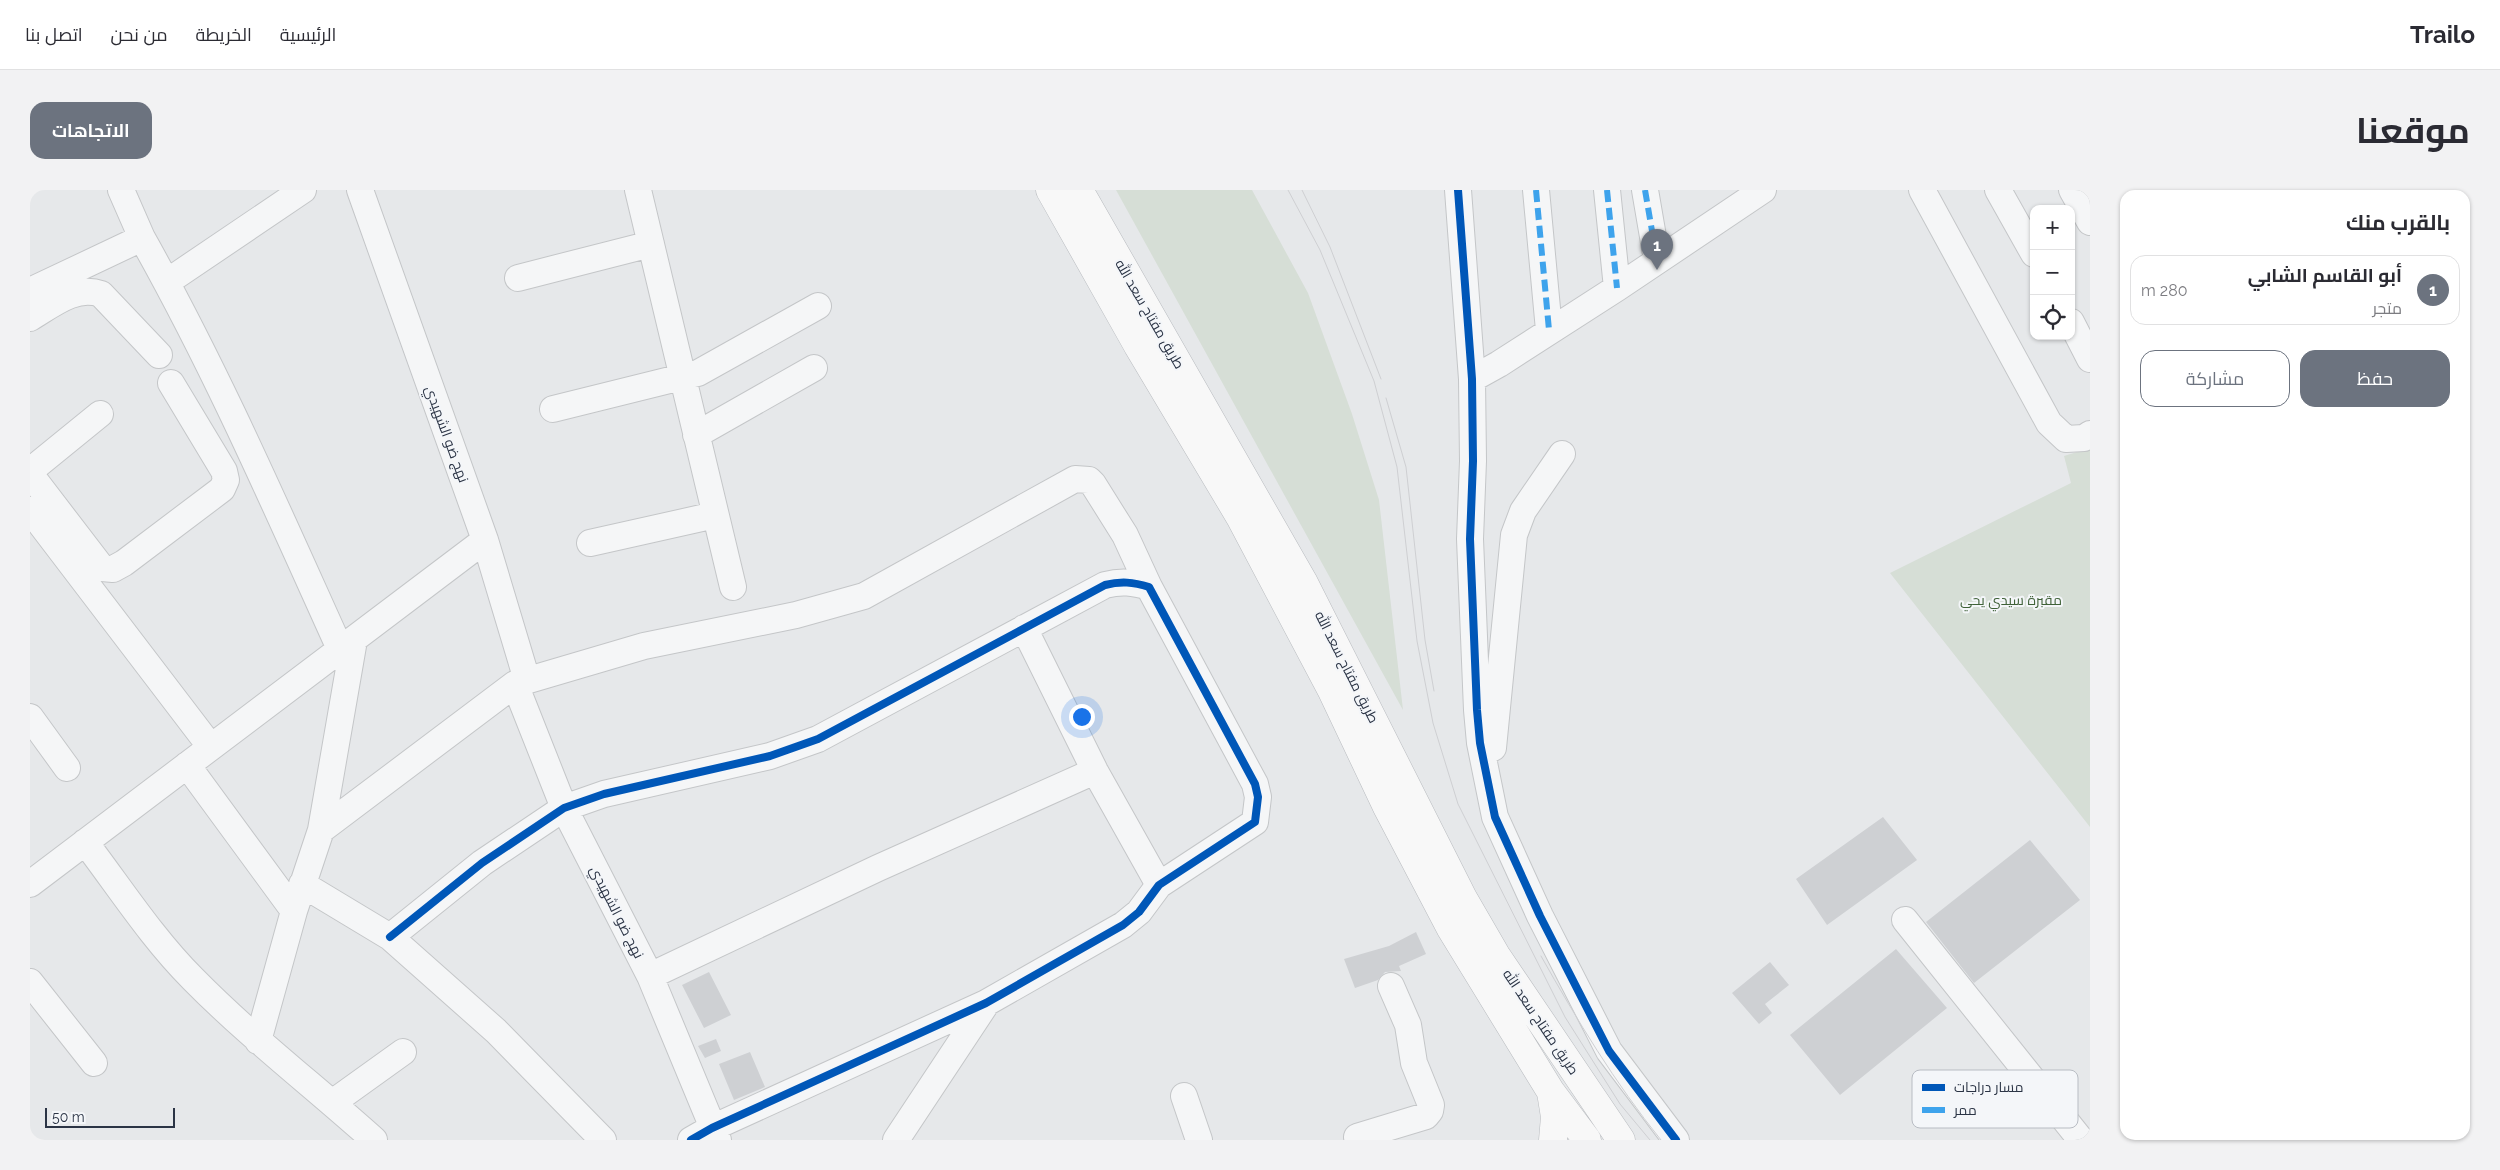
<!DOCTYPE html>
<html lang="ar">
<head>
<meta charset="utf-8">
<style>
	body { margin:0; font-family:Raleway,Cairo,sans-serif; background:#f2f2f3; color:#2b2b33; direction:rtl }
	.controls { position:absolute; right:15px; top:15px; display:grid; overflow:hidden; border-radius:10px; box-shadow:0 1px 4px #0004 }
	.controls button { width:45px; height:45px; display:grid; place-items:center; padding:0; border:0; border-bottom:1px solid #e1e1e2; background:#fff; color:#2b2b33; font:25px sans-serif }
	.scale { position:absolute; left:15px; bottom:12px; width:130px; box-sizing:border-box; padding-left:5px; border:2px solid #2b3445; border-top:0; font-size:14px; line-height:18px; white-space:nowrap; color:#2b3445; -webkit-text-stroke:4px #f4f6f9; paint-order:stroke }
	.you { position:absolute; left:1051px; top:526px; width:18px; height:18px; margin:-12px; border:4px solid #fff; border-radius:50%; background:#1a73e8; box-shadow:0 0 0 8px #1a73e833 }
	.badge { display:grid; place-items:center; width:32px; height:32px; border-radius:50%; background:#6c737f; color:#fff; font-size:16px; font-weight:700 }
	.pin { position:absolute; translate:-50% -41px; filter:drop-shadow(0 1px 2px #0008) }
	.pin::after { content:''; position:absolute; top:26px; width:18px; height:15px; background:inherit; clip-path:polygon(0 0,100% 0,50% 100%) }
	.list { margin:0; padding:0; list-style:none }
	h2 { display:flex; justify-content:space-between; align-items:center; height:65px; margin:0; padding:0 20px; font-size:21px }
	h2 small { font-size:16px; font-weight:400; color:#7c7c81 }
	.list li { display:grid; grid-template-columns:32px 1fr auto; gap:15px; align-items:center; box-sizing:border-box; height:70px; margin:0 10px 10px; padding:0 10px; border:1px solid #e1e1e2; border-radius:15px }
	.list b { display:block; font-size:19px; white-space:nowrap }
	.list p { margin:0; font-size:16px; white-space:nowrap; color:#7c7c81 }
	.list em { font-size:16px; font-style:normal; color:#7c7c81 }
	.actions { display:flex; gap:10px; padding:15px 20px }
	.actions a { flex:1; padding:11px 0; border:1px solid #6c737f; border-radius:15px; text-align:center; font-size:18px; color:#6c737f }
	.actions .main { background:#6c737f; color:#fff }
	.icon { flex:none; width:28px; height:28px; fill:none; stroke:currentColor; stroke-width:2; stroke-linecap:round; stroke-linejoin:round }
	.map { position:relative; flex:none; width:2060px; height:950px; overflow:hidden; direction:ltr; border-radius:15px }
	header { display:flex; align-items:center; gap:30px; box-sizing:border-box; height:70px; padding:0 25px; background:#fff; border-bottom:1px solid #e1e1e2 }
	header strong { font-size:24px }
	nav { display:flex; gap:28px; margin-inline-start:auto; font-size:18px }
	.intro { display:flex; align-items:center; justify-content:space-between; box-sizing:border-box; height:120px; padding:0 30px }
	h1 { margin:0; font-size:35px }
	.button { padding:12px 22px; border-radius:15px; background:#6c737f; color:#fff; font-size:18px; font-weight:700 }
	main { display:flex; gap:30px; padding:0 30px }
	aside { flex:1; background:#fff; border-radius:15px; box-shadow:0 1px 4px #0004 }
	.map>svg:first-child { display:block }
</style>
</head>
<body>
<header>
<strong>Trailo</strong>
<nav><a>الرئيسية</a><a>الخريطة</a><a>من نحن</a><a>اتصل بنا</a></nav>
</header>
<div class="intro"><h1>موقعنا</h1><a class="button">الاتجاهات</a></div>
<main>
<aside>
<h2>بالقرب منك<small></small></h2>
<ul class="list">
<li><span class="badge">1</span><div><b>أبو القاسم الشابي</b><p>متجر</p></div><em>280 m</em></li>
</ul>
<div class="actions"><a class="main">حفظ</a><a>مشاركة</a></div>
</aside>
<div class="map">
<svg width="2060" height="950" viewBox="0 0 2060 950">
	<rect width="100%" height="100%" fill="#e6e8ea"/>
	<path fill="#d6ded6" d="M1086 0H1222L1278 103 1322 224 1349 310 1373 520Z
		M2060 258V637L1860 383 2041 293 2034 266Z"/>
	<path fill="#ced0d3" d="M1853 627 1887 670 1797 735 1766 689Z
		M2000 650 2050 710 1944 793 1896 732Z
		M1386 742 1396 764 1369 776 1371 781 1355 782 1348 790 1325 798 1314 769 1359 756Z
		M1866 759 1917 818 1810 905 1760 845Z
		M1740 772 1759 795 1735 814 1742 823 1729 834 1702 803Z
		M679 782 701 825 674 838 652 795Z
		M686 849 691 861 675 868 668 856Z
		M720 862 735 897 704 910 689 874Z"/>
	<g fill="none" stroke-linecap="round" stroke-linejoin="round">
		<g stroke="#c4c6c8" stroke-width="28">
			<path id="minor" d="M330 0 455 350 497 490
				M608 0 703 397
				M1428 0 1442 189 1443 271 1440 349 1447 520 1450 553 1465 627 1510 726 1579 861 1646 950
				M1506 0 1519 140
				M1577 0 1587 98
				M1615 0 1627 70
				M1892 0 2019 233 2036 249 2054 248 2060 244
				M1968 0 2004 64
				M2042 0 2060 32
				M112 48C187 181 248 322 311 461
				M488 88 621 54
				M137 92 273 0
				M0 101 112 48 91 0
				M0 128C22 115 45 95 71 104L129 165
				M2041 132 2060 169
				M1442 189 1469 174 1587 98 1733 0
				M523 219 668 183 788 116
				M666 245 784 178
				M0 281 70 224
				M0 284 72 378 83 379 94 373 192 299 196 290 194 281 141 193
				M0 320 180 556
				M560 353 685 325
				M994 438 1065 581 1129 695
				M485 494 534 618 620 786 688 950
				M0 527 37 578
				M1463 558 1484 345 1493 321 1532 264
				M157 575 264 721
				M291 640 485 494 614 456 766 425 834 406 1045 289 1059 290 1063 294 1095 345 1119 397
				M55 652C90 698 122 748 163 789 220 847 284 896 344 950
				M0 694 455 350
				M272 694 360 747 466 841 573 950
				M1875 730 2051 950
				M360 747 452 673 534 618 574 604 740 566 788 549 1075 395C1091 391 1103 392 1119 397L1225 594 1228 607 1225 632 1129 695 1109 722 1093 735 956 813 682 938 661 950
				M620 786 848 678 1065 581
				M0 792 64 873
				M228 851 264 721 291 640 324 450
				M1154 906 1169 950
				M302 913 373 862
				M866 950 956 814
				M1328 950 1327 947 1396 926 1400 921 1401 915 1384 873 1378 835 1361 796"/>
		</g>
		<g stroke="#b8bbbf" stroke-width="29">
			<path id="highway" d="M1020 0 1108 156 1210 327 1302 501 1357 617 1421 739 1521 902 1557 950
				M1049 0 1274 393 1433 708 1466 765 1591 950
				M1521 902 1525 927 1523 950"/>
		</g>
		<use href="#minor" stroke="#f5f6f7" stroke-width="26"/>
		<use href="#highway" stroke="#f8f8f8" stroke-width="28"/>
		<path stroke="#cecfd2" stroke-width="1" d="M1258 0 1290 60 1344 191 1367 277 1387 451 1403 533 1428 614 1535 827 1590 914 1620 950
			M1272 0 1300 57 1351 189
			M1356 208 1376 277 1395 450 1404 501
			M1511 766C1547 830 1585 893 1631 950"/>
		<path stroke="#3ea3ec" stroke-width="6" stroke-dasharray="12 6" stroke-linecap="butt" d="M1506 0 1519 140
			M1577 0 1587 98
			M1615 0 1627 70"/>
		<g stroke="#f4f6f9" stroke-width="11">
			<path id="cycleway" d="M1428 0 1442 189 1443 271 1440 349 1447 520 1450 553 1465 627 1510 726 1579 861 1646 950
				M360 747 452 673 534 618 574 604 740 566 788 549 1075 395C1091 391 1103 392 1119 397L1225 594 1228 607 1225 632 1129 695 1109 722 1093 735 956 813 682 938 661 950"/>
		</g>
		<use href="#cycleway" stroke="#0057b8" stroke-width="8"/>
	</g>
	<g text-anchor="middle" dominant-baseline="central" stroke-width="4" stroke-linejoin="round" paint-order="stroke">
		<g font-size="14" fill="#2b3445" stroke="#f4f6f9">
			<text transform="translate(1120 124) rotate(60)">طريق مفتاح سعد الله</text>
			<text transform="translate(417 244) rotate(70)">نهج ضو الشهيدي</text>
			<text transform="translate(1317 477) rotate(63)">طريق مفتاح سعد الله</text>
			<text transform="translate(587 722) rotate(63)">نهج ضو الشهيدي</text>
			<text transform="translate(1511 832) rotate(56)">طريق مفتاح سعد الله</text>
		</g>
		<g font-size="14" fill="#3f6138" stroke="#f4f6f9">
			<text x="1981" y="410">مقبرة سيدي يحي</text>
		</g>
	</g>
	<rect x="1882" y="880" width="166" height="58" rx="8" fill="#f4f6f9" stroke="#b8bcc3" stroke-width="1"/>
	<rect x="1892" y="894" width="23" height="7" fill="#0057b8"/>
	<rect x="1892" y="917" width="23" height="6" fill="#3ea3ec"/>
	<g font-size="14" fill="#2b3445">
		<text x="1924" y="902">مسار دراجات</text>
		<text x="1924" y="925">ممر</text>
	</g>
</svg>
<div class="controls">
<button>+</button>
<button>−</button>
<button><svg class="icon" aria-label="locate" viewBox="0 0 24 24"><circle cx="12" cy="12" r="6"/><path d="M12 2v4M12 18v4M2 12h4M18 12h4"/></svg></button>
</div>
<div class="scale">50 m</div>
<div class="you"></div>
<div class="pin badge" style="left:1627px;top:80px">1</div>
</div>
</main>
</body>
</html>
